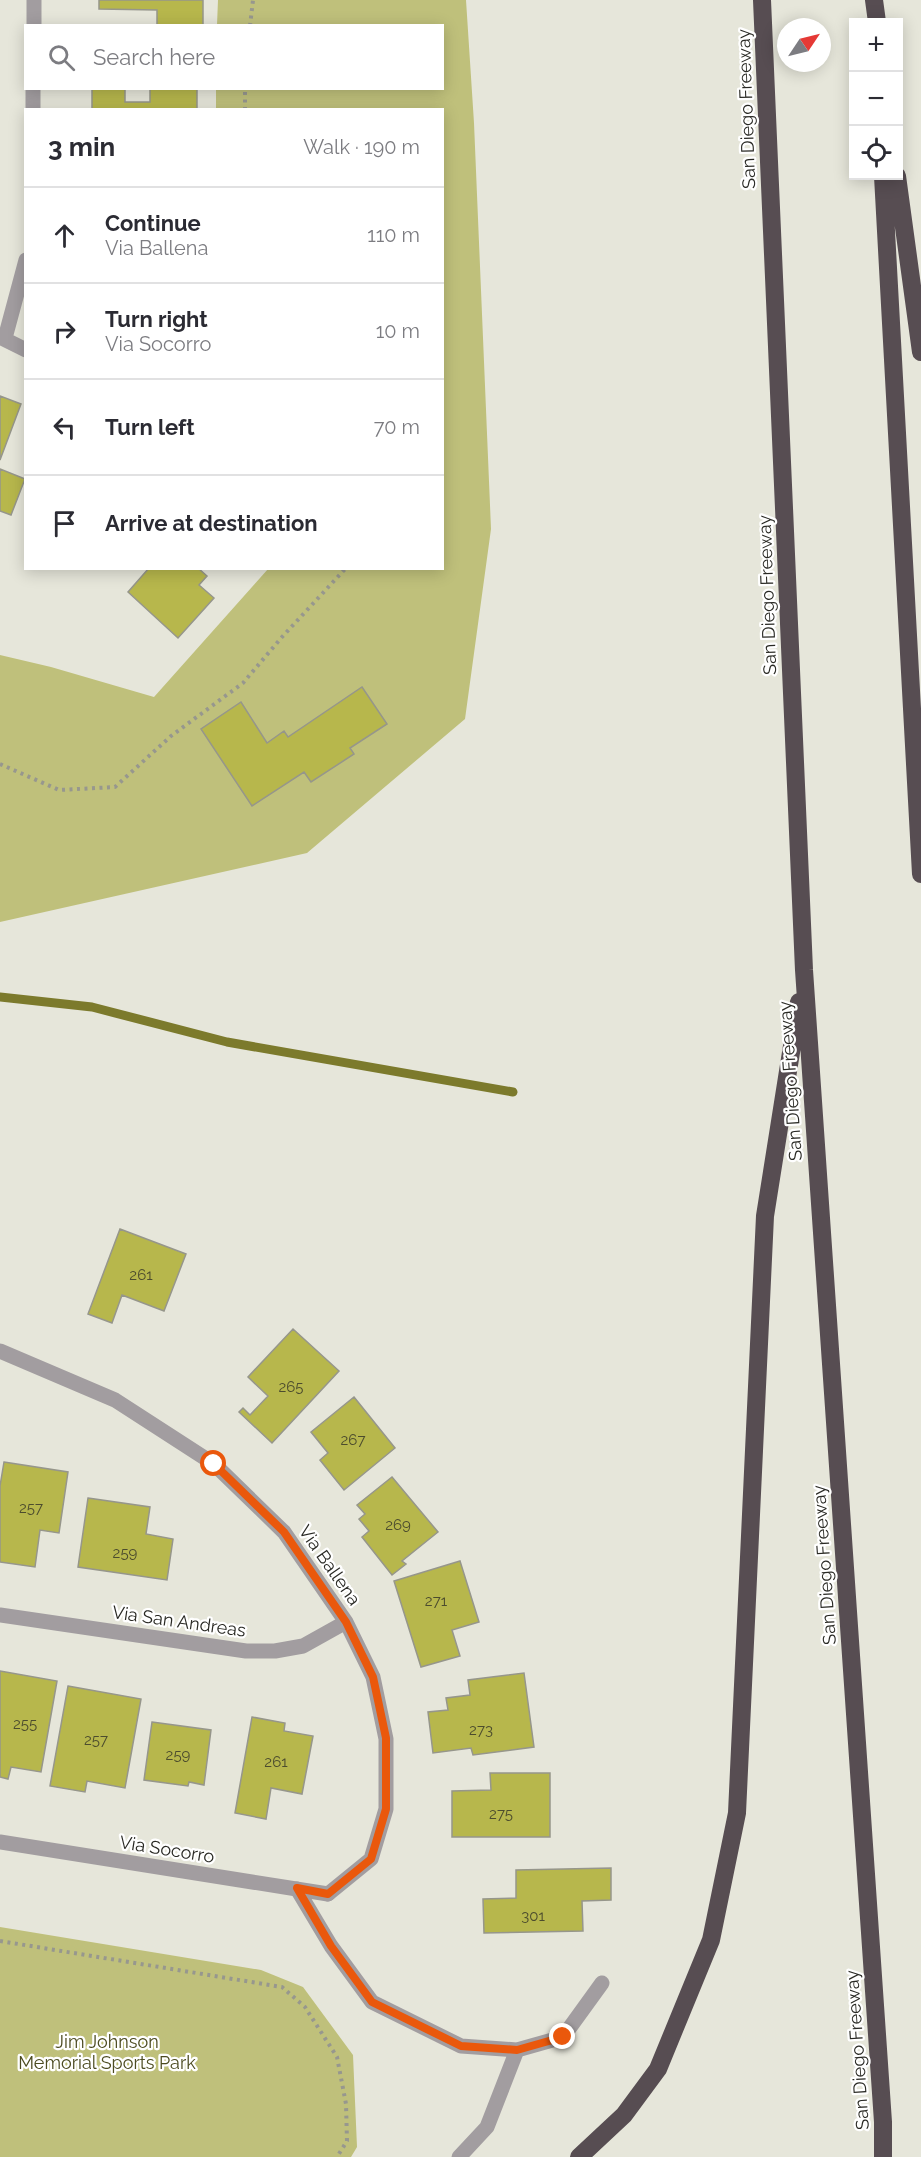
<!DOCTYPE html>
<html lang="en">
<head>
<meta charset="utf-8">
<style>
	body { margin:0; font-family:Raleway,sans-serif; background:#f7f7f7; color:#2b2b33 }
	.controls { position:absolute; right:18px; top:18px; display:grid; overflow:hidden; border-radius:0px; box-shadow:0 3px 15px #0003 }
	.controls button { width:54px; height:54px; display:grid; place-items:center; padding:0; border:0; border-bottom:2px solid #e1e1e2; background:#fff; color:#2b2b33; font:30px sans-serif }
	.compass { position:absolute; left:777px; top:18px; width:54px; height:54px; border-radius:50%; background:#fff; box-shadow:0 3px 15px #0003; rotate:55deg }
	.stop { position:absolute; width:18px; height:18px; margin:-14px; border:4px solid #ea580c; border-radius:50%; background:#fff }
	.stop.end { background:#ea580c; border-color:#fff; box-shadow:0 2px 6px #0008 }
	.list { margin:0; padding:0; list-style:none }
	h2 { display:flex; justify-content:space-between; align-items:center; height:78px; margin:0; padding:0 24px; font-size:26px }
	h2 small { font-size:20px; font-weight:400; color:#7c7c81 }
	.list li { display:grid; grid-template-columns:39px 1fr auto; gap:18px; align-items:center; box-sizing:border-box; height:96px; padding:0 24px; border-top:2px solid #e1e1e2 }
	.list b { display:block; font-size:22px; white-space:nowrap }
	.list p { margin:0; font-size:20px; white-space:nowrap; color:#7c7c81 }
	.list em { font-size:20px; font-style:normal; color:#7c7c81 }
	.icon { flex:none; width:33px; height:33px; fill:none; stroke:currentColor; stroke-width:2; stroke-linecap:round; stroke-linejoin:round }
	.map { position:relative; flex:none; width:921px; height:2157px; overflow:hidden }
	.search { position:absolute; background:#fff; box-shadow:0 3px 15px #0003; left:24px; top:24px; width:420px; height:66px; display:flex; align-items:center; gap:15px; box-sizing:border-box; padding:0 21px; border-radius:0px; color:#7c7c81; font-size:22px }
	.panel { position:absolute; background:#fff; box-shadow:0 3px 15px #0003; left:24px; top:108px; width:420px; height:462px; border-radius:0px }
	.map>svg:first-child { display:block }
</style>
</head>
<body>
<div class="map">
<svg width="921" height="2157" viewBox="0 0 921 2157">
	<rect width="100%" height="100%" fill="#e6e6da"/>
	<path fill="#bfc07b" d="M218 0H466L474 123 491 529 465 719 307 853 0 922V655L51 667 154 697 268 569 442 568V110L216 109V89L442 88V26L217 25Z
		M0 1927 261 1970 303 1987 353 2055 357 2147 351 2157H0Z"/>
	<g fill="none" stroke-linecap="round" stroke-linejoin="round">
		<path stroke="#7c7a2c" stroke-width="9" d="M0 997 92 1007 227 1042 513 1092"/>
	</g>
	<path fill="#b7b74c" stroke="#96968b" stroke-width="1.5" d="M99 0H203V26H157V10L99 9Z
		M92 88H125V102H150V88H197V110H92Z
		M0 396 21 404 0 460Z
		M0 469 25 479 11 515 0 511Z
		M149 568H198L207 576 199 585 214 598 178 638 128 592Z
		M362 687 387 724 350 748 354 754 311 782 304 772 252 806 201 729 241 702 267 743 284 731 288 737Z
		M120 1229 186 1254 164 1311 122 1295 112 1323 88 1314Z
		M293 1329 339 1371 272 1443 239 1412 243 1408 250 1415 268 1396 248 1377Z
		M354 1397 395 1448 344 1490 320 1460 328 1453 311 1432Z
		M4 1462 68 1472 59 1533 40 1530 35 1567 0 1562V1486Z
		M392 1477 438 1532 402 1561 406 1564 392 1575 362 1537 369 1531 359 1519 365 1514 357 1505Z
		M88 1498 150 1507 146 1534 173 1539 167 1580 78 1567Z
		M460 1561 479 1622 452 1630 460 1656 421 1667 394 1581Z
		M0 1671 57 1681 41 1772 11 1767 8 1779 0 1777Z
		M524 1673 534 1747 473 1755 471 1748 433 1753 428 1712 448 1710 446 1698 470 1695 468 1680Z
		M68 1686 141 1699 125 1788 87 1781 85 1792 50 1786Z
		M252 1717 285 1723 284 1731 313 1736 302 1794 271 1788 266 1819 235 1813Z
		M152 1722 211 1730 204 1785 189 1782 188 1786 144 1780Z
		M490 1773H550V1837H452V1791L491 1790Z
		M611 1868V1900L582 1901 583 1931 484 1933 483 1899 516 1898V1870Z"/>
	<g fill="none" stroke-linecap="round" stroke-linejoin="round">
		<path stroke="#97978e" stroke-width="4" stroke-dasharray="3 4.5" stroke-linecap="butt" d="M250 26 253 0
			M245 110V88
			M0 764 59 790 115 787 171 736 243 683 282 637 346 568
			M0 1941 282 1987 305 2007 337 2057 346 2104 347 2141 337 2157"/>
		<path stroke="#a29da0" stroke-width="15" d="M297 1889 331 1946 372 2002 461 2046 517 2050 563 2037 602 1983
			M459 2157 487 2127 517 2050"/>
		<path stroke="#a29da0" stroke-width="15" d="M34 26V0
			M33 110V88
			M0 337 26 350
			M5 338 26 260
			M0 1351 115 1400 214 1464 284 1532 346 1622 373 1677 386 1739V1809L371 1859 328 1894
			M0 1615 246 1651H275L303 1646 346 1622"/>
		<path stroke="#a29da0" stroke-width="15" d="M0 1842 328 1894"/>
		<path stroke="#574d52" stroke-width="18" d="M762 0 804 970 883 2122V2157
			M874 0 877 22
			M883 176 921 874
			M897 176 921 352
			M579 2157 624 2115 658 2069 711 1940 737 1813 765 1216 799 1002"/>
	</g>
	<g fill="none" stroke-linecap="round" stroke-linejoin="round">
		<path stroke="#ea580c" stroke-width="8" d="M214 1464 284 1532 346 1622 373 1677 386 1738V1809L371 1859 328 1894 297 1888 331 1946 372 2002 461 2046 517 2050 563 2037"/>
	</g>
	<g text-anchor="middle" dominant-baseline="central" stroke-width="4.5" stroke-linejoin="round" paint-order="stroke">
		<g font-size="15" fill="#4c4c2e">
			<text x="141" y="1275">261</text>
			<text x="291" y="1387">265</text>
			<text x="353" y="1440">267</text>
			<text x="31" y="1508">257</text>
			<text x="398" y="1525">269</text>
			<text x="125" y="1553">259</text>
			<text x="436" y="1601">271</text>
			<text x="25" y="1724">255</text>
			<text x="481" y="1730">273</text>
			<text x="96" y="1740">257</text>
			<text x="178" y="1755">259</text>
			<text x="276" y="1762">261</text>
			<text x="501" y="1814">275</text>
			<text x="533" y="1916">301</text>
		</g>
		<g font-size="18" fill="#292924" stroke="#fff">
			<text transform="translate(746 109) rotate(-92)">San Diego Freeway</text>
			<text transform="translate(767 595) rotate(-92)">San Diego Freeway</text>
			<text transform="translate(790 1081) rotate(-94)">San Diego Freeway</text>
			<text transform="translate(330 1565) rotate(55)">Via Ballena</text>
			<text transform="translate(824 1565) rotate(-94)">San Diego Freeway</text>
			<text transform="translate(179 1621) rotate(8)">Via San Andreas</text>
			<text transform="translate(167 1849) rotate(9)">Via Socorro</text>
			<text transform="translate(857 2050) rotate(-94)">San Diego Freeway</text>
		</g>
		<g font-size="18" fill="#4c4b20" stroke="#fff">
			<text x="107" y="2041">Jim Johnson<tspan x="107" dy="21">Memorial Sports Park</tspan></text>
		</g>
	</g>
</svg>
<div class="controls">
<button>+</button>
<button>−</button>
<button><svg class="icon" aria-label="locate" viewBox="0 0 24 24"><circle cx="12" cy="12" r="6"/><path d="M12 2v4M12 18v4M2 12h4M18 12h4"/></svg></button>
</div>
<svg class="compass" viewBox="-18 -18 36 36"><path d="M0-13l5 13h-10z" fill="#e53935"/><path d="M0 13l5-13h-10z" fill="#7c7c81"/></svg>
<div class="stop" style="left:214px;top:1464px"></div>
<div class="stop end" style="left:563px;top:2037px"></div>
<div class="search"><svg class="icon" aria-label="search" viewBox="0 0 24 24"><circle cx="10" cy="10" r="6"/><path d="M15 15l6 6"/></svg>Search here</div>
<section class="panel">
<h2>3 min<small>Walk · 190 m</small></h2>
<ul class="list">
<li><svg class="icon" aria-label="ahead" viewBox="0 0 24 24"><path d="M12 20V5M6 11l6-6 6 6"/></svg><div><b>Continue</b><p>Via Ballena</p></div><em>110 m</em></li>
<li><svg class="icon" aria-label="right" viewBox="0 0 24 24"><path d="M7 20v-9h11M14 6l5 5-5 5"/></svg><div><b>Turn right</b><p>Via Socorro</p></div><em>10 m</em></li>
<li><svg class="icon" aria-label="left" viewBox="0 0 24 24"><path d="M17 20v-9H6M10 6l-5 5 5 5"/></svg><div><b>Turn left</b></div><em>70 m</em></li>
<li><svg class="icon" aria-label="arrive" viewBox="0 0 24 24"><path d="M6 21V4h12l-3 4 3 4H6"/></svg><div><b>Arrive at destination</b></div></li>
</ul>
</section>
</div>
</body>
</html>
